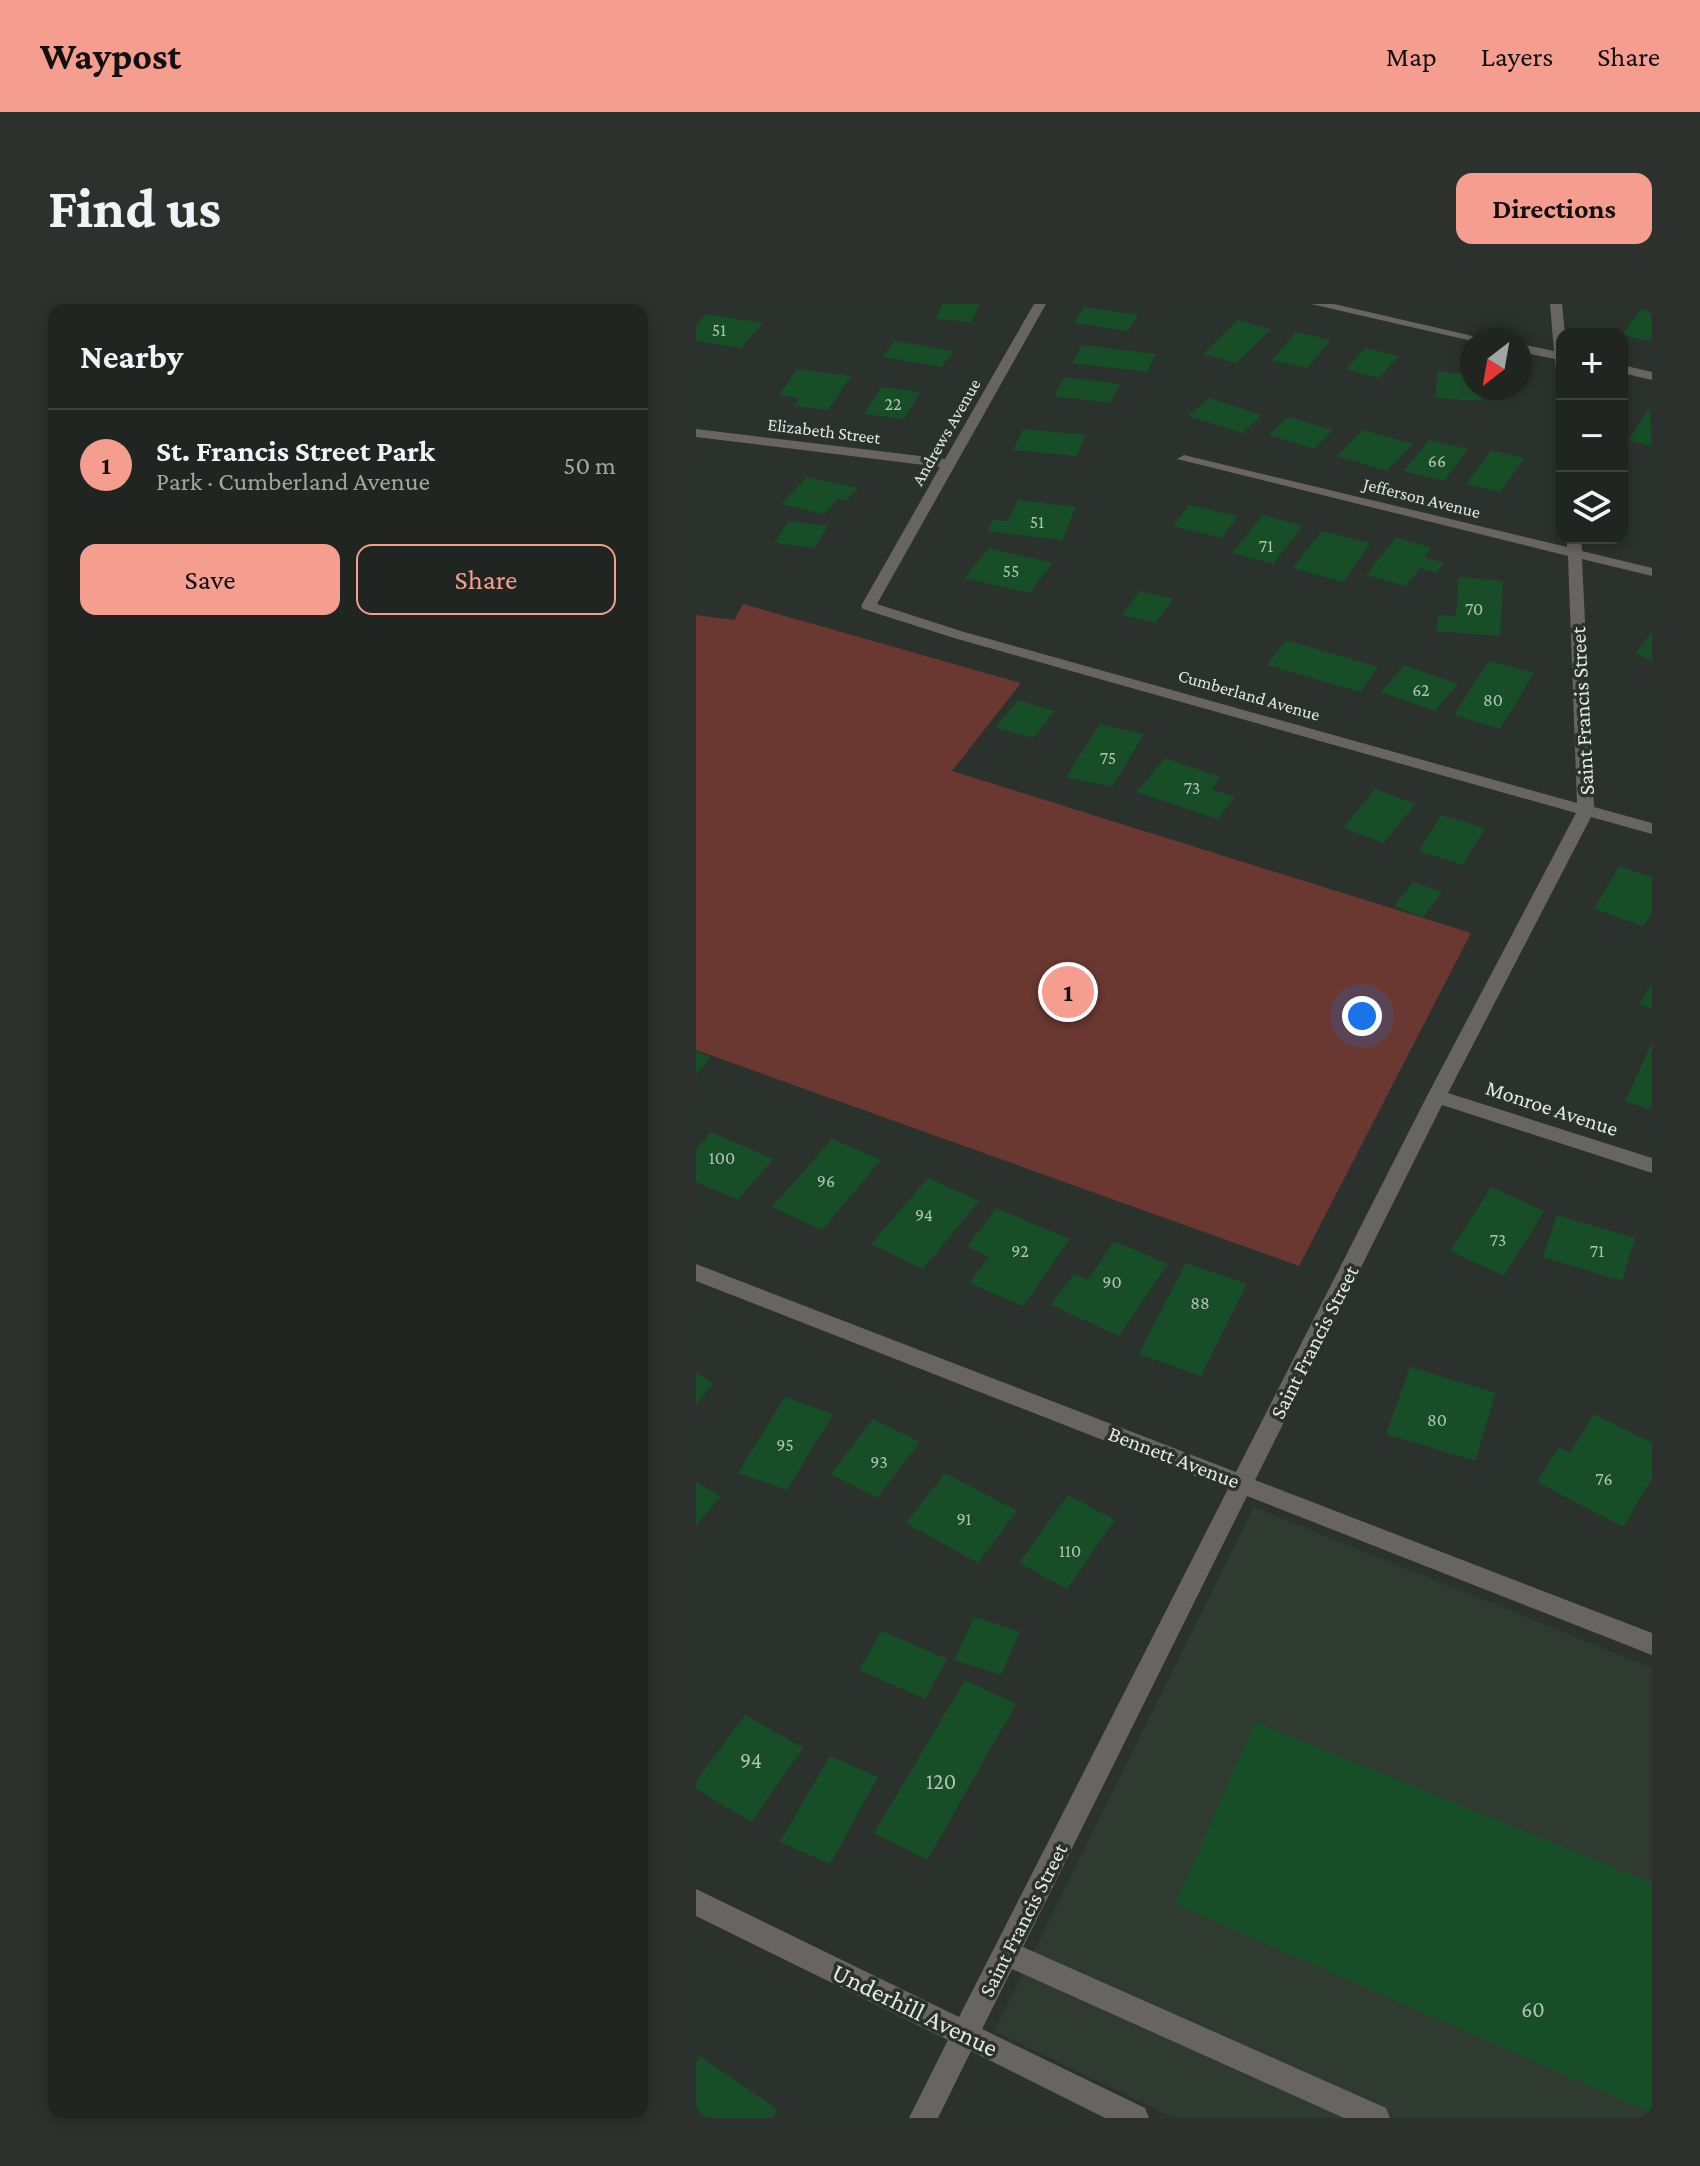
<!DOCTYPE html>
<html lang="en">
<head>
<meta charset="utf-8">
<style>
	body { margin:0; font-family:"Crimson Pro",serif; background:#2d312e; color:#f1f3f6 }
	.controls { position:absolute; right:24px; top:24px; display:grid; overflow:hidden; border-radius:16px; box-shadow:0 4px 12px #0003 }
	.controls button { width:72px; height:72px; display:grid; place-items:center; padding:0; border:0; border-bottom:2px solid #3d423f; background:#202521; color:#f1f3f6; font:40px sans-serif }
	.compass { position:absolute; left:764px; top:24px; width:72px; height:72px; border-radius:50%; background:#202521; box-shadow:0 4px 12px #0003; rotate:211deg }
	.you { position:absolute; left:666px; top:712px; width:28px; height:28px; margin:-20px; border:6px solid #fff; border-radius:50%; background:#1a73e8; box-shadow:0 0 0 12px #1a73e833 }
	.badge { display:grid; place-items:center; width:52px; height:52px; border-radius:50%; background:#f59d8f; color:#111; font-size:26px; font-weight:700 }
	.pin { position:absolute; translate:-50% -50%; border:4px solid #fff; box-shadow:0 2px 8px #0006 }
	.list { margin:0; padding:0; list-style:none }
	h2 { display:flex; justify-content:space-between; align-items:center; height:104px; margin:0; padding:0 32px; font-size:34px }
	h2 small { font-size:26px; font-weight:400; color:#a2a5a5 }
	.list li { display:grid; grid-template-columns:52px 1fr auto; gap:24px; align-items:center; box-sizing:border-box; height:112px; padding:0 32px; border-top:2px solid #3d423f }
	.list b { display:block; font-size:30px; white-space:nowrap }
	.list p { margin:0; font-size:26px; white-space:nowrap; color:#a2a5a5 }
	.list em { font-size:26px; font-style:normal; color:#a2a5a5 }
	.actions { display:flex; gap:16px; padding:24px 32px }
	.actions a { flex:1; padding:18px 0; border:2px solid #f59d8f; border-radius:16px; text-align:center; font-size:28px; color:#f59d8f }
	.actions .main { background:#f59d8f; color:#111 }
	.icon { flex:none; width:44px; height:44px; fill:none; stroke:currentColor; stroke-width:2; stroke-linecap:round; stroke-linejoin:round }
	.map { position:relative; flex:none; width:956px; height:1814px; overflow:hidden; border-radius:16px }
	header { display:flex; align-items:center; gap:48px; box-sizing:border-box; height:112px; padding:0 40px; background:#f59d8f; color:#111 }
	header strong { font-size:38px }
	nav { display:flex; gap:44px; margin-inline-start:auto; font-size:28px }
	.intro { display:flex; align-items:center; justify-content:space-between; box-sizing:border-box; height:192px; padding:0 48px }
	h1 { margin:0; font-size:56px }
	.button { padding:20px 36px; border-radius:16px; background:#f59d8f; color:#111; font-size:28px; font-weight:700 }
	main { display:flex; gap:48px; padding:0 48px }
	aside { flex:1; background:#202521; border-radius:16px; box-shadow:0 4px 12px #0003 }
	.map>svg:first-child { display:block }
</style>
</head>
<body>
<header>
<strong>Waypost</strong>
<nav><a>Map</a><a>Layers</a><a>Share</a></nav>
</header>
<div class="intro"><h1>Find us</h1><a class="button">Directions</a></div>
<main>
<aside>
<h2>Nearby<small></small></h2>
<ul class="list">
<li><span class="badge">1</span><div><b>St. Francis Street Park</b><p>Park · Cumberland Avenue</p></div><em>50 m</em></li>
</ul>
<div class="actions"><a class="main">Save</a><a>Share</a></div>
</aside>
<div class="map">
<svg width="956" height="1814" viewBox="0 0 956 1814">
	<rect width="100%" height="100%" fill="#2b312c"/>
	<path fill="#2f3b31" d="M558 1203 956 1364V1814H478L298 1727Z"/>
	<path fill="#6a3831" d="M47 300 325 379 256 467 775 629 603 962 0 746V311L38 316Z"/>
	<path fill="#174e28" d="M247 0H283L275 18 239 15Z
		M388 3 442 11 432 27 378 19Z
		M945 5 956 8V38L926 31Z
		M10 10 67 19 45 44 0 37V21Z
		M542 16 575 25 540 59 507 50Z
		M600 28 635 36 611 64 576 56Z
		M199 37 258 47 245 63 186 53Z
		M386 41 460 50 451 68 376 59Z
		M670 44 703 52 683 74 650 65Z
		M101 65 155 72 132 106 97 102 103 94 83 91Z
		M742 68 776 70V84H785V97L739 94Z
		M369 73 424 80 414 99 358 92Z
		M185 83 224 88 208 115 168 110Z
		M513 94 566 111 546 129 492 112Z
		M954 104 956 142 932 136Z
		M592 113 637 126 618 145 573 131Z
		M327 125 390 131 381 152 317 146Z
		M667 126 717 140 691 167 641 152Z
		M733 136 772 145 748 177 708 167Z
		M795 146 829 154 804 188 770 180Z
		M111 173 162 184 151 196 142 195 128 210 85 200Z
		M322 196 380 203 366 236 292 227 297 216 312 217Z
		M493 201 542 212 526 234 477 222Z
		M567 211 607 222 577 260 536 249Z
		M93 217 132 222 118 244 78 239Z
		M626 227 675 239 647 278 597 264Z
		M700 233 736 244 728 253 748 259 740 269 724 264 710 282 670 271Z
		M293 244 357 259 333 289 268 274Z
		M763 273 807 277 804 332 740 327 742 311 760 312Z
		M444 287 477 295 460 319 426 311Z
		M956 327V356L939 350Z
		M590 336 682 363 664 388 571 361Z
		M793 357 838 369 804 425 758 411Z
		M708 361 762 380 739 407 685 388Z
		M322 396 359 407 337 434 299 424Z
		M404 420 448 430 416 483 370 473Z
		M469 454 525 473 515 485 539 493 522 515 441 488Z
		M679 485 719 500 688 539 647 524Z
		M745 511 789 524 767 561 723 547Z
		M923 562 956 573V609L948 622 898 605Z
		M717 578 746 588 727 613 698 602Z
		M956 679V705L943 700Z
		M956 738V806L929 797Z
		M0 748 15 753 0 771Z
		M15 828 77 855 42 896 0 878V846Z
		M136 835 185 856 126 926 76 903Z
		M232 874 283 897 227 965 175 940Z
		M795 883 848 907 808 972 754 947Z
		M300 904 374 935 327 1002 273 979 293 953 271 943Z
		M861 911 939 934 926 977 847 953Z
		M418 937 472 960 423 1032 355 1001 378 970 392 976Z
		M490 959 551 980 505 1072 443 1050Z
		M714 1063 800 1089 779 1157 690 1130Z
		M0 1069 18 1079 0 1100Z
		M89 1093 137 1110 91 1186 42 1169Z
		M898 1110 956 1139V1174L927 1223 841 1178 863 1143 874 1149Z
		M177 1115 224 1138 181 1194 135 1170Z
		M249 1169 321 1207 282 1259 210 1219Z
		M0 1178 25 1192 0 1221Z
		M372 1191 419 1216 371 1285 323 1259Z
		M278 1313 324 1328 305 1371 258 1356Z
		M186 1327 251 1355 229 1395 163 1366Z
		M269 1376 320 1400 231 1556 178 1529Z
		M49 1411 107 1444 55 1518 0 1485V1477Z
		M559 1418 956 1579V1809L479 1600Z
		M134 1452 182 1473 134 1560 84 1538Z
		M4 1752 82 1806 77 1814H0V1758Z"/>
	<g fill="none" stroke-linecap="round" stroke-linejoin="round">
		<path fill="#696464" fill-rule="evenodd" d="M338 0H350L181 300 268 328 881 499 872 252 481 155 488 151 871 243V234H885L886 247 956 264V272L886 255 898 503 956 519V530L895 513 752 789 956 854V869L746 801 559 1176 956 1329V1351L551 1192 327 1643 690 1804 694 1814H648L316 1665 286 1725 449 1804 453 1814H409L275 1747 242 1814H213L252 1736 0 1612V1585L263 1713 532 1185 0 977V960L540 1168 731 792 880 509 258 334 167 305 165 302 244 163 0 133V125L249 155Z
			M615 0H638L794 36 776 37Z
			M854 0H866L869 30H866V69L860 65 859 55 824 48V40L858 47Z
			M926 61 956 68V76L926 69Z"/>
	</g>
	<g text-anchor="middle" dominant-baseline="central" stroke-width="7" stroke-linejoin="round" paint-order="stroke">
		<g font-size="18" fill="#b1c2b5">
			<text x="23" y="26">51</text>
			<text x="197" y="100">22</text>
			<text x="741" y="157">66</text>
			<text x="341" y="218">51</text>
			<text x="570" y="242">71</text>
			<text x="315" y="267">55</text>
			<text x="778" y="305">70</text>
			<text x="725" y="386">62</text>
			<text x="797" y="396">80</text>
			<text x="412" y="454">75</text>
			<text x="496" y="484">73</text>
			<text x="26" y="854">100</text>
			<text x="130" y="877">96</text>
			<text x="228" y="911">94</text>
			<text x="802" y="936">73</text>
			<text x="324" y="947">92</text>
			<text x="901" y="947">71</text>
			<text x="416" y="978">90</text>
			<text x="504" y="999">88</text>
			<text x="741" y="1116">80</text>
			<text x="89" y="1141">95</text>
			<text x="183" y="1158">93</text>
			<text x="908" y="1175">76</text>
			<text x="268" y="1215">91</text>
			<text x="374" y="1247">110</text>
		</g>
		<g font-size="18" fill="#e4e8e4" stroke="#2b312c">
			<text transform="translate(128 127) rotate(7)">Elizabeth Street</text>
			<text transform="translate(250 128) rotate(-60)">Andrews Avenue</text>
			<text transform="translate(726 194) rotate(14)">Jefferson Avenue</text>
			<text transform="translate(553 391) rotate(16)">Cumberland Avenue</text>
		</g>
		<g font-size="22" fill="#e4e8e4" stroke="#2b312c">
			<text transform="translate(886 407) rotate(-93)">Saint Francis Street</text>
			<text transform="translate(856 804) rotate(18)">Monroe Avenue</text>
			<text transform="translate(618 1038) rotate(-63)">Saint Francis Street</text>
			<text transform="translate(478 1153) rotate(21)">Bennett Avenue</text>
			<text transform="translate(327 1616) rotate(-63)">Saint Francis Street</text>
		</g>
		<g font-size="22" fill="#b1c2b5">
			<text x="55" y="1456">94</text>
			<text x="245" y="1477">120</text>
			<text x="837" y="1705">60</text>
		</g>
		<g font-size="26" fill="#e4e8e4" stroke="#2b312c">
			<text transform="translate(219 1706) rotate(26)">Underhill Avenue</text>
		</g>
	</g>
</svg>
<div class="controls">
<button>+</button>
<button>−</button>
<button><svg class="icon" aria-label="layers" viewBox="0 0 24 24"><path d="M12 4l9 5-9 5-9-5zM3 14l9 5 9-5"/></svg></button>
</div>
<svg class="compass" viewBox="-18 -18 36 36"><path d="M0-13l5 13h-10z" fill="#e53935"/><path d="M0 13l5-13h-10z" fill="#a2a5a5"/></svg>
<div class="you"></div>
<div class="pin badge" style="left:372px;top:688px">1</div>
</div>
</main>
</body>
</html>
